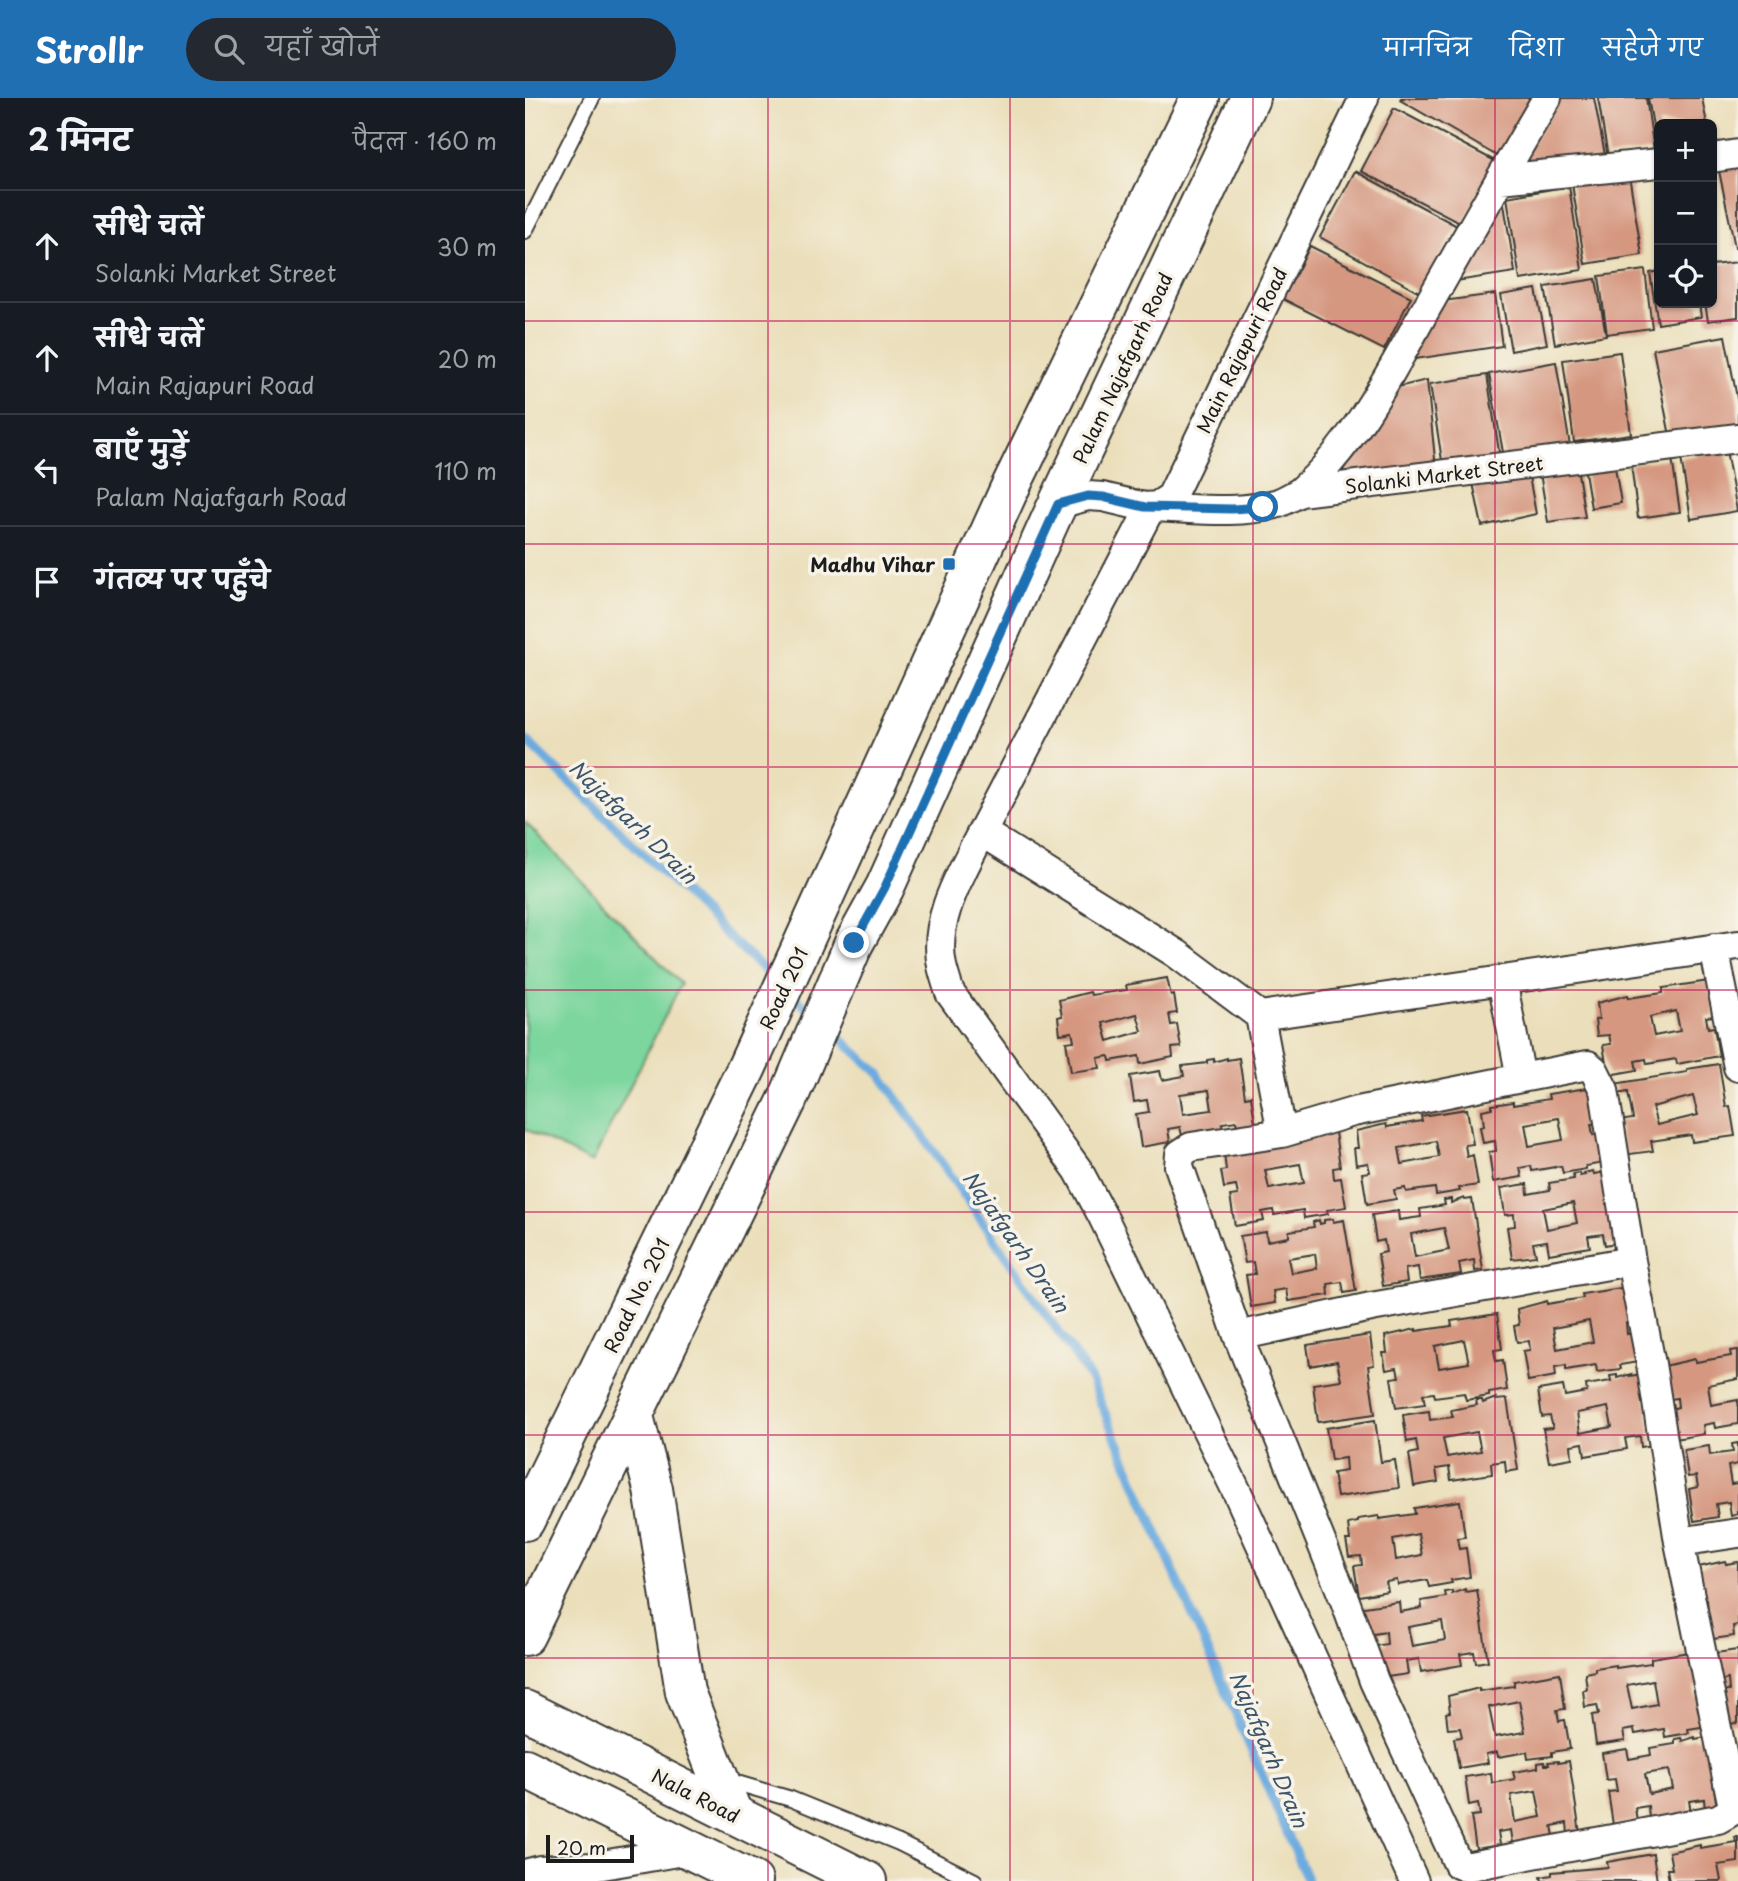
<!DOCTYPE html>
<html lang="hi">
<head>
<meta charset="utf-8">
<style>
	body { margin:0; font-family:"Playpen Sans","Playpen Sans Deva",sans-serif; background:#242831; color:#f1f3f6 }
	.controls { position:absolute; right:21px; top:21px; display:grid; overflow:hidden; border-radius:10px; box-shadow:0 2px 5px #0004 }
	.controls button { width:63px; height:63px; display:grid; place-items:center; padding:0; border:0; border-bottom:2px solid #363941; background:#171b24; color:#f1f3f6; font:35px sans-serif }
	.scale { position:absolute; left:21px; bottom:18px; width:88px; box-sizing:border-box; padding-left:7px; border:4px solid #1c1c1c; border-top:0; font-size:19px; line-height:24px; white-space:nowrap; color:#1c1c1c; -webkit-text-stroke:5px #f7f3e8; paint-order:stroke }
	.stop { position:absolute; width:21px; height:21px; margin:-16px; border:5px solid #1f6fb2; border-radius:50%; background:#fff }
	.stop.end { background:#1f6fb2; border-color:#fff; box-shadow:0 2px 7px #0008 }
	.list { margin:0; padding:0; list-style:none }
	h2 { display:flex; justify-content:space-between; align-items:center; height:91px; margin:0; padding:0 28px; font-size:30px }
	h2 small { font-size:23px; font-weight:400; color:#9ea1a6 }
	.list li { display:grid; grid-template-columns:46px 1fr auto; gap:21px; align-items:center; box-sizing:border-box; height:112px; padding:0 28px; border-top:2px solid #363941 }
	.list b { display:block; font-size:26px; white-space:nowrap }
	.list p { margin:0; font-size:23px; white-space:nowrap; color:#9ea1a6 }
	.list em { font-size:23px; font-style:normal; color:#9ea1a6 }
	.icon { flex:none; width:38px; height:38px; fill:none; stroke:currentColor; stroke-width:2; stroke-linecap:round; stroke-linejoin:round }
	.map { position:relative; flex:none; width:1213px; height:1783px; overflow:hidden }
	header { display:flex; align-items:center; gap:42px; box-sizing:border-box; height:98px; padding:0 35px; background:#1f6fb2; color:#fff }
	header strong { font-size:33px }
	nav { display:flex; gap:38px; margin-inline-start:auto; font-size:24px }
	.search { width:490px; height:63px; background:#242831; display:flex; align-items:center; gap:18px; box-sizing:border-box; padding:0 24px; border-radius:38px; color:#9ea1a6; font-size:26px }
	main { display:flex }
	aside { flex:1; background:#171b24 }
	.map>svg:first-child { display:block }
</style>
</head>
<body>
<header>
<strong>Strollr</strong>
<div class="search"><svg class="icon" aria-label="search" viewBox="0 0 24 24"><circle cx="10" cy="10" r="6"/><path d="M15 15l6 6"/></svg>यहाँ खोजें</div>
<nav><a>मानचित्र</a><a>दिशा</a><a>सहेजे गए</a></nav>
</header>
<main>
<aside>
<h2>2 मिनट<small>पैदल · 160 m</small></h2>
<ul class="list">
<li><svg class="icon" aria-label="ahead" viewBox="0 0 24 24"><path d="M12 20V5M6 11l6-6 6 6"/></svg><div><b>सीधे चलें</b><p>Solanki Market Street</p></div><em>30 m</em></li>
<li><svg class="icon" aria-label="ahead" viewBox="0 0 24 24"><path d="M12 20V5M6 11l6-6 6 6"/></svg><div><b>सीधे चलें</b><p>Main Rajapuri Road</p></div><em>20 m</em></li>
<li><svg class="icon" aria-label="left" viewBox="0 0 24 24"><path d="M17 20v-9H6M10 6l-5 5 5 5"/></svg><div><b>बाएँ मुड़ें</b><p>Palam Najafgarh Road</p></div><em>110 m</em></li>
<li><svg class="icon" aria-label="arrive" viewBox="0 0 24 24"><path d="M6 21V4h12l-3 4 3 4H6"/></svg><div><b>गंतव्य पर पहुँचे</b></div></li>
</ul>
</aside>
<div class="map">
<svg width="1213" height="1783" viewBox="0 0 1213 1783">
	<rect width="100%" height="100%" fill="#f7f3e8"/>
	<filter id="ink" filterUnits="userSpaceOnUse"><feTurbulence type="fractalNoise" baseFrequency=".0143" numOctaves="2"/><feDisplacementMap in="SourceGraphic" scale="14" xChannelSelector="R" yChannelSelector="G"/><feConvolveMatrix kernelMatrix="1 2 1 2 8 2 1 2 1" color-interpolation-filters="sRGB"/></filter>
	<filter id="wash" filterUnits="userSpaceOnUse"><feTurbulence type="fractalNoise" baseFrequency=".00686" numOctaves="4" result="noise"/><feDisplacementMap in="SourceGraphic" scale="28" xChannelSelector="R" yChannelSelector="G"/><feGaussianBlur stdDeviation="1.57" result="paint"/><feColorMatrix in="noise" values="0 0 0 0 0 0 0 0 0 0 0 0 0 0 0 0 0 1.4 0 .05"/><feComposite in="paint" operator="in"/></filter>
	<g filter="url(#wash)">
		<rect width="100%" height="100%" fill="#ebdfbb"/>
		<path fill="#7cd69d" stroke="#4c795c" stroke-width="2" d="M0 724 156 886 67 1065 0 1031Z"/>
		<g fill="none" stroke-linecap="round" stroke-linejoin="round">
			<path stroke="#6cabdf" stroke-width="9" d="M0 641 205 840 250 882
				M266 896 289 917
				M305 931 355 976 564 1278 783 1783"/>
		</g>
		<g id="blocks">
			<path fill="#d59780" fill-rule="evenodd" d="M876 0H1014L979 62 875 2Z
				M1034 0H1069L1081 62 996 64Z
				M1073 0H1121L1129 52 1083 59Z
				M1123 0H1177L1182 26H1134L1133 54Z
				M869 10 970 63 938 126 836 73Z
				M1213 69V148L1210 149 1194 73Z
				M830 73 932 128 896 195 795 139Z
				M1104 77 1117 157 1060 166 1047 86Z
				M1044 88 1057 172 995 182 982 99Z
				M978 100 990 174 925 184Z
				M785 148 886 199 859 252 758 201Z
				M1213 164V219L1183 223 1180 205H1187V167Z
				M1120 172 1127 230 1082 236 1074 178Z
				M1134 173V205H1174L1176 219 1133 226 1125 175Z
				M1071 181 1081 237 1030 246 1020 189Z
				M1011 191 1022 246 986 253 976 197Z
				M970 196 977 248 877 263 918 203Z
				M1200 238 1213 305V325L1145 338 1128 251Z
				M1095 254 1106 336 1049 344 1038 262Z
				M1031 264 1045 348 979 360 964 276Z
				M962 277 975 360 918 369 905 286Z
				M902 282 911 371 817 374 860 292Z
				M1201 352 1212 413 1166 421 1156 360Z
				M1147 360 1155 414 1113 420 1106 366Z
				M1089 363 1096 405 1066 410 1059 368Z
				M1052 369 1060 419 1023 424 1015 375Z
				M1003 373 1011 416 957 428 948 385Z
				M642 880 646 898 649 897 652 915 644 916 646 927 652 926 656 949 647 950 648 959 615 966 614 958 585 963 584 958 573 960 575 970 546 974 541 944 549 943 547 934 535 936 533 919 537 918 534 902 565 894 566 897 602 892 601 887ZM612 916 617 933 583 943 578 925Z
				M1184 883 1189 918 1181 919 1183 930 1189 929 1194 958 1152 966 1151 961 1122 966 1121 961 1110 963 1112 972 1083 977 1078 947 1086 946 1084 937 1072 938 1070 922 1074 921 1072 905 1103 897V900L1138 895V890ZM1151 913 1155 933 1129 938 1125 919Z
				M702 960V962L714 960 720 999 726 998 731 1031 713 1033 711 1023 697 1025 699 1036 658 1042 655 1029 643 1031 645 1044 616 1049 611 1016 624 1014 622 1002 609 1004 605 978 635 973 637 982 659 978 657 968 682 965V962L689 961V964ZM684 992 687 1012 658 1016 655 996Z
				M1194 966 1201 1009 1205 1008 1210 1038 1167 1044 1166 1037 1126 1043 1128 1053 1098 1057 1093 1023 1108 1021 1103 994 1091 996 1089 986 1162 974V971ZM1168 998 1173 1017 1132 1027 1127 1009Z
				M1069 989 1074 1025 1066 1026 1068 1037 1075 1036 1079 1065 1061 1068V1071L1038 1075 1036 1068 1007 1073 1006 1068 995 1070 997 1079 968 1084 964 1054 971 1053 970 1043 958 1045 955 1029 959 1028 957 1012 967 1010V1007L988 1004V1007L1024 1001 1023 996ZM1034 1020 1038 1042 1004 1048 1000 1026Z
				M942 1011 948 1046 940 1047 942 1059 948 1057 953 1087 934 1090 935 1093 911 1097 910 1090 881 1094 880 1090 869 1092 871 1101 842 1106 837 1075 845 1074 843 1065 831 1067 829 1050H833L831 1033 861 1026 862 1029 897 1023 896 1018ZM911 1043 914 1059 877 1066 874 1050Z
				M810 1034 815 1069 808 1070 809 1081 816 1080 821 1109 802 1112 803 1116 779 1120 778 1112 749 1117 748 1112 737 1114 739 1123 710 1128 705 1098 713 1097 711 1088 699 1090 696 1073 701 1072 699 1056ZM775 1066 779 1085 744 1091 740 1072Z
				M1068 1073 1069 1076 1080 1074 1091 1145 1080 1147 1078 1136 1063 1138 1065 1149 1024 1156 1022 1143 1008 1145 1011 1158 987 1161 982 1129 990 1128 989 1116 980 1117 976 1090 1002 1086 1003 1096 1025 1092 1024 1085 1049 1081 1048 1076 1055 1075V1078L1060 1077 1059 1075ZM1048 1105 1052 1125 1022 1131 1018 1111Z
				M939 1100 940 1102 947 1101 958 1172 950 1173 949 1162 934 1165 936 1176 895 1182 893 1169 880 1171 882 1184 858 1188 853 1156 861 1154 859 1142 851 1144 847 1117 873 1113 874 1122 896 1119 895 1111 920 1107 919 1102 926 1101V1105ZM919 1130 924 1152 890 1159 886 1136Z
				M808 1121V1124L819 1122 831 1193 819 1195 817 1184 803 1186 804 1197 763 1203 761 1191 748 1193 750 1205 726 1209 721 1177 730 1176 728 1164 720 1165 715 1138 741 1134 742 1143 764 1139V1133L789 1129 788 1124 794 1122 795 1126 799 1125V1122ZM790 1156 792 1170 766 1175 763 1160Z
				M1103 1189 1108 1224 1101 1225 1102 1236 1109 1235 1113 1264 1095 1267 1096 1271 1072 1274 1071 1267 1041 1272V1267L1030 1269 1031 1278 1003 1283 998 1253 1005 1252 1004 1243 992 1244 989 1228 994 1227 992 1211 1022 1203V1206L1058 1200 1057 1196ZM1064 1223 1068 1244 1032 1251 1028 1230Z
				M972 1216 977 1251 969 1252 971 1263 978 1262 982 1292 964 1295V1298L941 1302 939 1295 910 1299 909 1295 898 1296 900 1306 871 1310 866 1280 874 1279 872 1270 861 1272 858 1255H862L860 1238 891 1231V1233L927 1228 926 1223ZM939 1242 944 1265 914 1270 910 1248Z
				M845 1237 849 1267 843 1268 850 1316 793 1324 788 1286 816 1282 812 1263 785 1268 782 1247Z
				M1213 1252V1281L1183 1287 1186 1307 1213 1302V1326L1190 1330 1189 1325 1178 1327 1179 1336 1150 1341 1146 1311 1153 1309 1152 1300 1140 1302 1139 1268 1170 1261 1171 1264 1206 1258 1205 1253Z
				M1106 1276 1105 1278 1117 1276 1128 1347 1116 1349 1115 1338 1100 1340 1102 1351 1060 1358 1058 1345 1046 1347 1047 1360 1024 1364 1018 1331 1028 1330 1025 1318 1017 1319 1013 1292 1038 1288 1040 1298 1062 1294 1061 1287 1086 1283 1085 1278 1092 1277V1280ZM1083 1309 1087 1329 1055 1335 1052 1315Z
				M971 1300V1302L982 1301 993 1372 981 1374 980 1363 966 1365 967 1376 926 1382 924 1369 911 1371 913 1384 889 1388 884 1356 893 1354 891 1342 882 1344 878 1317 904 1313 905 1322 928 1319 926 1312 952 1307 951 1302H957L958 1305ZM952 1334 956 1353 922 1359 918 1340Z
				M850 1322 856 1364 870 1362 874 1390 812 1399 808 1375 821 1373 820 1360 806 1362 801 1330Z
				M1213 1345V1366L1203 1368 1206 1386 1213 1385V1416L1206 1418 1204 1404 1191 1406 1193 1419 1169 1423 1164 1391 1173 1389 1171 1378 1163 1379 1159 1352 1184 1348 1185 1357 1208 1354 1207 1346Z
				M935 1403 940 1439 932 1440 934 1451 941 1450 945 1479 926 1482 927 1485 904 1489 902 1482 873 1487 872 1482 861 1484 863 1493 834 1498 829 1468 837 1467 836 1458 824 1459 821 1442H825L823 1426 833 1424V1421L854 1418V1421L890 1416 889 1410ZM893 1436 897 1457 871 1462 868 1441Z
				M1200 1463 1201 1466 1213 1464V1527L1208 1528 1209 1538 1181 1542 1176 1513 1183 1511 1182 1502 1170 1504 1169 1470Z
				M940 1491 941 1494 952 1492 963 1563 951 1565 949 1554 935 1556 937 1567 896 1574 894 1561 881 1563 883 1576 855 1580 849 1548 862 1546 861 1534 836 1538 832 1510 874 1504 875 1514 897 1510 896 1503 921 1499 920 1494 927 1493V1496ZM917 1523 920 1542 887 1548 883 1529Z
				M1213 1552V1625L1201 1626 1196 1594 1204 1593 1203 1581 1194 1583 1190 1555Z
				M1171 1553 1177 1588 1169 1589 1171 1600 1177 1599 1182 1628 1163 1631 1164 1635 1140 1639 1139 1631 1110 1636 1109 1631 1098 1633 1100 1643 1071 1647 1067 1617 1074 1616 1072 1607 1060 1609 1058 1592 1062 1591 1060 1575 1070 1573V1570L1091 1567V1570L1126 1565V1560ZM1128 1582 1132 1606 1107 1611 1102 1587Z
				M1035 1575 1040 1611 1032 1612 1034 1623 1040 1622 1045 1651 1027 1654V1658L1003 1661 1002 1654 973 1659 972 1654 961 1656 963 1665 934 1670 929 1640 937 1639 935 1630 923 1631 921 1615 925 1614 923 1598 954 1590V1593L989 1588V1583ZM994 1603 1000 1634 970 1639 964 1609Z
				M1170 1639V1641L1181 1639 1192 1710 1180 1712 1179 1701 1164 1703 1166 1714 1124 1721 1123 1708 1110 1710 1112 1723 1088 1727 1083 1694 1092 1693 1090 1681 1081 1682 1077 1655 1102 1651 1104 1661 1126 1657 1125 1650 1150 1646V1641L1156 1640 1157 1643ZM1144 1672 1148 1691 1124 1696 1120 1676Z
				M1033 1663V1665L1044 1663 1055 1735 1043 1736 1042 1725 1027 1728 1029 1738 988 1745 986 1732 973 1734 975 1747 951 1751 946 1718 955 1717 953 1705 944 1707 940 1679 966 1675 967 1685 990 1681 988 1674 1013 1670V1665L1019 1664 1020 1667H1024L1023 1664ZM1011 1693 1016 1719 990 1724 986 1697Z
				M1210 1739H1213V1764L1193 1767 1196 1783H1144L1142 1771H1147L1144 1754 1175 1747V1750L1211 1744Z
				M1128 1756 1132 1783H1017L1016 1779 1027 1777V1774L1083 1769 1082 1764Z"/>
		</g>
	</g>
	<g filter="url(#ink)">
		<use href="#blocks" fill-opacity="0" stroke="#3b3934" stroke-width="2"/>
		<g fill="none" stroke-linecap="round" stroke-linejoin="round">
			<g stroke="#3b3934" stroke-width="18">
				<path id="service" d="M0 133 67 0
					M198 1681 266 1701 374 1745 450 1783"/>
			</g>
			<g stroke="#3b3934" stroke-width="32">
				<path id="minor" d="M1187 60 1213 56
					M975 81 1134 65
					M1213 340 775 394C767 398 758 404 750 406 711 417 666 410 626 409L457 734 652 856 735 918 1213 847
					M775 394C831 345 866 273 902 209 942 139 981 70 1022 0
					M533 406 563 398 578 399 620 409 632 408 646 399 839 0
					M457 734C437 774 407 821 417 868 419 877 422 886 425 895L553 1072 578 1119 713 1396 889 1783
					M1189 850 1213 969
					M735 918 757 1035 666 1049 655 1056 654 1068 713 1238 820 1503 849 1583 933 1766 940 1769 1193 1721 1207 1713 1213 1698
					M996 980 1063 967 1069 972 1079 992 1106 1163 1126 1266 1154 1444 1208 1709
					M757 1035 828 1014 996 980 977 882
					M713 1238 846 1209 1106 1163
					M1154 1444 1213 1435
					M0 1776 15 1772 66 1769 164 1752"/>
			</g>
			<g stroke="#3b3934" stroke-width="42">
				<path id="secondary" d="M109 1318 128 1391 160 1594 208 1716
					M0 1423 221 971 483 394 675 0
					M0 1538 262 1003 329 845 360 789 527 418 725 0
					M0 1612 342 1783
					M0 1670 228 1783"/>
			</g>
			<use href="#service" stroke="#fff" stroke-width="14"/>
			<use href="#minor" stroke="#fff" stroke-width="28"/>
			<use href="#secondary" stroke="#fff" stroke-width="38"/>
		</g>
	</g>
	<g fill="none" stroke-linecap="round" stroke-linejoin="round" filter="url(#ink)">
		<path stroke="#1f6fb2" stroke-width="9" d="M329 845 360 789 533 406 563 398 578 399 620 409 707 411 738 409"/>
	</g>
	<path fill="none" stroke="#c2185b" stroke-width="2" stroke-opacity="0.55" d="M243 0V1783M485 0V1783M728 0V1783M970 0V1783M0 223H1213M0 446H1213M0 669H1213M0 892H1213M0 1114H1213M0 1337H1213M0 1560H1213"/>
	<rect fill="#1f6fb2" stroke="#f7f3e8" stroke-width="2.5" x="417" y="459" width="14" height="14" rx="3.5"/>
	<g text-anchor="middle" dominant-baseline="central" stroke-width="7" stroke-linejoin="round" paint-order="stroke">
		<g font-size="19" fill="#1c1c1c" stroke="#f7f3e8">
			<text transform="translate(716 252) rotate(-64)">Main Rajapuri Road</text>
			<text transform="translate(597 270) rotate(-65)">Palam Najafgarh Road</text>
			<text transform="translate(919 376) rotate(-7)">Solanki Market Street</text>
			<text transform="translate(258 890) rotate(-65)">Road 201</text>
			<text transform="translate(111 1197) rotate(-64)">Road No. 201</text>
			<text transform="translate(171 1697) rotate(27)">Nala Road</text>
		</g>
		<g font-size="19" font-weight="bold" fill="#1c1c1c" stroke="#f7f3e8" text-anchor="end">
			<text x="410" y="466">Madhu Vihar</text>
		</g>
		<g font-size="21" font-style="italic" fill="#3c556a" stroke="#f7f3e8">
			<text transform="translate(109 723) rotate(44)">Najafgarh Drain</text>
			<text transform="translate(492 1143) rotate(55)">Najafgarh Drain</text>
			<text transform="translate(745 1651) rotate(67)">Najafgarh Drain</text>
		</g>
	</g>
</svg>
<div class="controls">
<button>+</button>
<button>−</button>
<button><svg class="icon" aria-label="locate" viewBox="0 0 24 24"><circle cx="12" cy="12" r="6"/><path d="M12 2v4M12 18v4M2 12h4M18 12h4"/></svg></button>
</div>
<div class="scale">20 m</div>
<div class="stop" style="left:738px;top:409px"></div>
<div class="stop end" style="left:329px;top:845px"></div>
</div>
</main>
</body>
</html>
